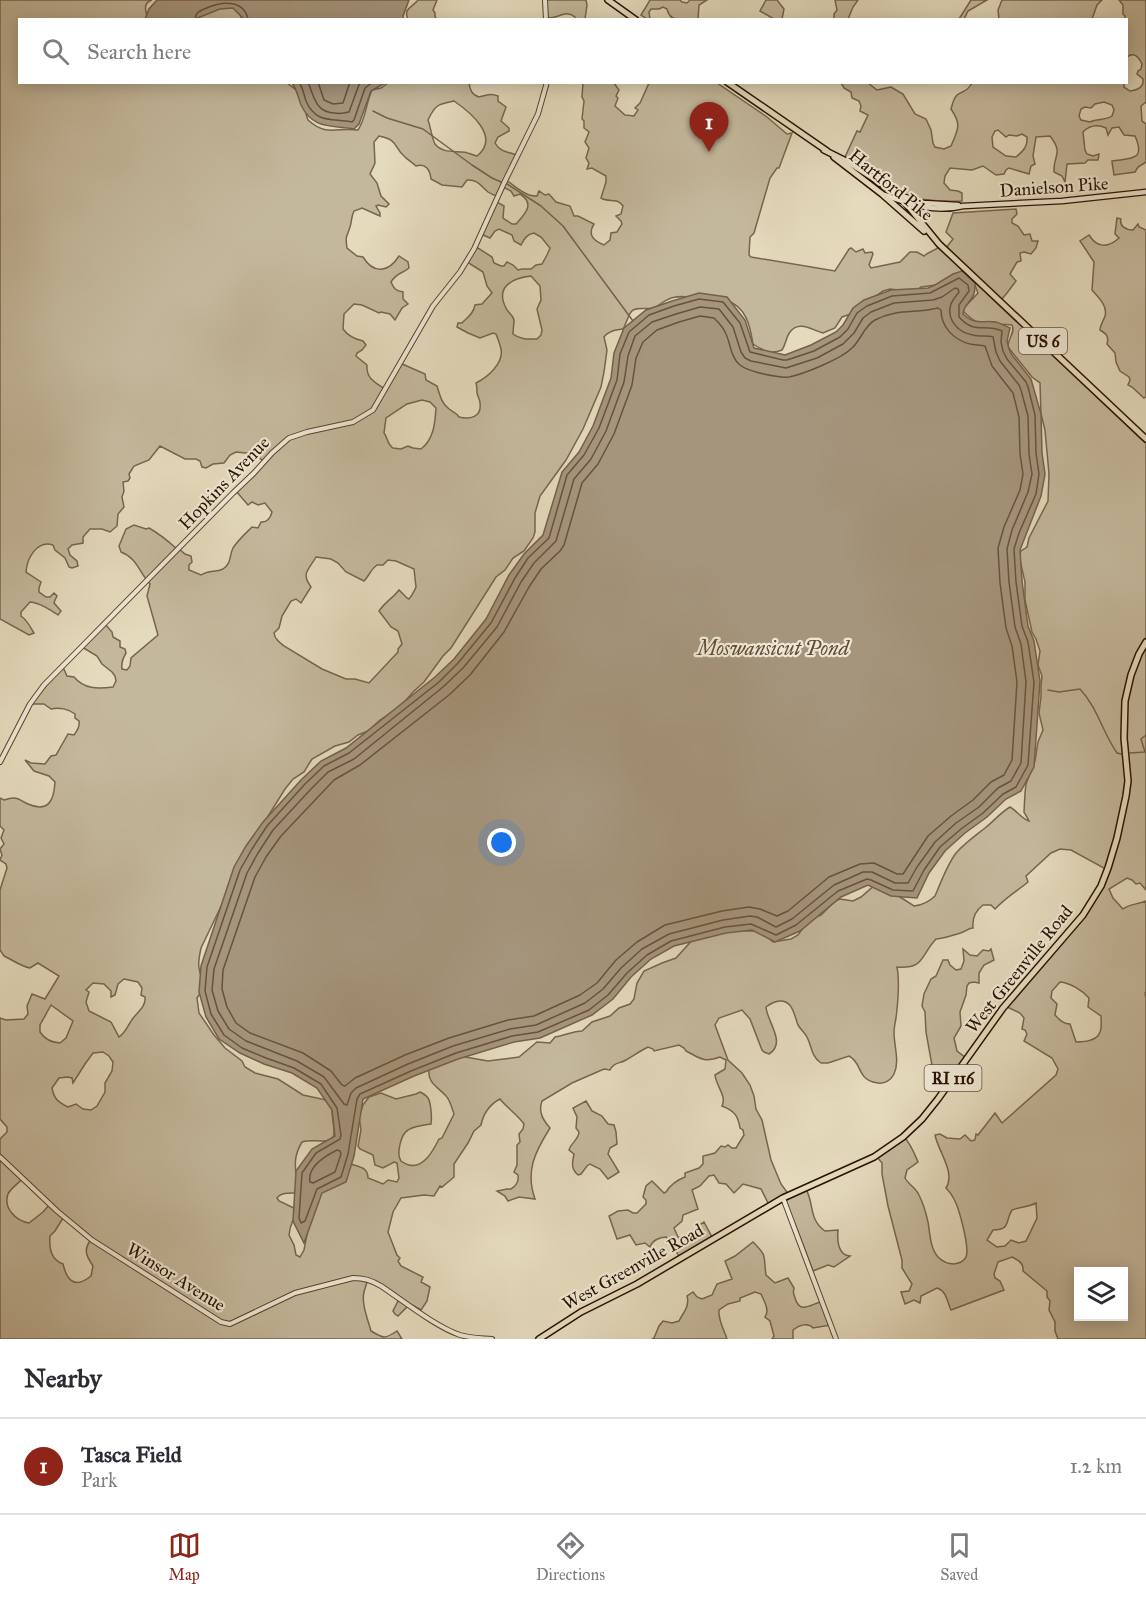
<!DOCTYPE html>
<html lang="en">
<head>
<meta charset="utf-8">
<style>
	body { margin:0; font-family:"IM FELL Great Primer",serif; background:#f7f7f7; color:#2b2b33 }
	.controls { position:absolute; right:18px; bottom:18px; display:grid; overflow:hidden; border-radius:0px; box-shadow:0 3px 15px #0003 }
	.controls button { width:54px; height:54px; display:grid; place-items:center; padding:0; border:0; border-bottom:2px solid #e1e1e2; background:#fff; color:#2b2b33; font:30px sans-serif }
	.you { position:absolute; left:502px; top:843px; width:21px; height:21px; margin:-15px; border:4px solid #fff; border-radius:50%; background:#1a73e8; box-shadow:0 0 0 9px #1a73e833 }
	.badge { display:grid; place-items:center; width:39px; height:39px; border-radius:50%; background:#8f2418; color:#fff; font-size:20px; font-weight:700 }
	.pin { position:absolute; translate:-50% -50px; filter:drop-shadow(0 2px 3px #0008) }
	.pin::after { content:''; position:absolute; top:32px; width:21px; height:18px; background:inherit; clip-path:polygon(0 0,100% 0,50% 100%) }
	.list { margin:0; padding:0; list-style:none }
	h2 { display:flex; justify-content:space-between; align-items:center; height:78px; margin:0; padding:0 24px; font-size:26px }
	h2 small { font-size:20px; font-weight:400; color:#7c7c81 }
	.list li { display:grid; grid-template-columns:39px 1fr auto; gap:18px; align-items:center; box-sizing:border-box; height:96px; padding:0 24px; border-top:2px solid #e1e1e2 }
	.list b { display:block; font-size:22px; white-space:nowrap }
	.list p { margin:0; font-size:20px; white-space:nowrap; color:#7c7c81 }
	.list em { font-size:20px; font-style:normal; color:#7c7c81 }
	.icon { flex:none; width:33px; height:33px; fill:none; stroke:currentColor; stroke-width:2; stroke-linecap:round; stroke-linejoin:round }
	.map { position:relative; flex:none; width:1146px; height:1339px; overflow:hidden }
	.search { position:absolute; background:#fff; box-shadow:0 3px 15px #0003; left:18px; right:18px; top:18px; height:66px; display:flex; align-items:center; gap:15px; box-sizing:border-box; padding:0 21px; border-radius:0px; color:#7c7c81; font-size:22px }
	.sheet { height:174px; background:#fff }
	nav { display:flex; justify-content:space-around; align-items:center; box-sizing:border-box; height:84px; border-top:2px solid #e1e1e2; background:#fff; font-size:16px; color:#7c7c81 }
	nav a { display:grid; justify-items:center; gap:3px }
	nav .on { color:#8f2418 }
	.map>svg:first-child { display:block }
</style>
</head>
<body>
<div class="map">
<svg width="1146" height="1339" viewBox="0 0 1146 1339">
	<rect width="100%" height="100%" fill="#e4dabc"/>
	<filter id="stains"><feTurbulence type="fractalNoise" baseFrequency=".00333" numOctaves="4"/><feColorMatrix values="0 0 0 0 .2 0 0 0 0 .09 0 0 0 0 .02 0 0 0 .5 -.17"/></filter>
	<radialGradient id="worn" r=".72"><stop offset=".6" stop-color="#630" stop-opacity="0"/><stop offset="1" stop-color="#630" stop-opacity=".3"/></radialGradient>
	<path fill="#c4b89c" stroke="#77644e" stroke-width="1.5" fill-rule="evenodd" d="M0 0H152C142 3 146 12 148 19L20 20V82L287 83 299 92 308 120C327 137 336 127 358 130 366 118 366 103 372 90L381 88 388 83H469C470 90 472 95 479 97 487 95 490 93 498 96V101L506 107 501 121 509 128V131L498 137 495 143C500 152 508 152 517 155L506 180C515 186 526 197 537 196L539 191 545 195 549 194 556 202 570 206 574 216H578L594 224C587 235 594 241 604 245L610 240 611 233 617 232 622 224 621 221 616 216 621 214 623 206C617 197 609 203 601 198L606 182V176L592 168 587 169 589 163 586 158 589 148 585 142 589 132 584 128V121L582 119 584 101 582 97 583 83H614L619 90 616 96 618 98 615 106 625 115 634 116 638 110 635 108 640 103 649 83H717L767 117 787 134 792 133 779 168H777L770 178 754 233 750 237 749 255 751 257 835 271 849 249 851 248 856 252 863 249 865 253 872 252 873 254 869 265 871 268 900 262 910 252H917L924 256C929 251 936 251 941 245L946 248 953 239 946 232 953 213 1016 209 1017 214 1012 219V223L1018 226 1024 235 1030 234 1032 241H1038L1036 248 1031 254 1024 252 1020 253 1021 261 1017 262 1010 274 1016 281 1007 293 1001 300 1146 436V890L1140 883 1136 884 1132 880 1127 878 1109 889 1113 898 1123 909C1131 903 1137 905 1146 901V992L1145 993 1146 999V1339H1058L1055 1331V1322L1049 1310 1050 1301 1047 1297V1291L1023 1271C1024 1263 1018 1260 1012 1257L998 1262 994 1274 995 1278 1000 1281 1004 1290 951 1310C947 1302 947 1291 937 1288L921 1296 920 1303 914 1300 905 1304 901 1292 909 1291 912 1284 902 1268V1260L888 1206 882 1174V1163L876 1156 904 1137C911 1144 914 1153 918 1162L907 1170 905 1178C909 1185 916 1188 919 1195 923 1203 926 1213 928 1222 930 1233 930 1248 938 1257 942 1261 948 1264 954 1264 959 1263 964 1262 966 1257 970 1248 959 1208 954 1199 952 1195 949 1191 946 1188 956 1173 938 1151 935 1135L940 1134 947 1138 960 1139 965 1135 971 1141 975 1140 976 1134 978 1135 995 1113 1002 1123 1056 1075 1058 1069 1052 1058 1024 1041 1027 1034 1025 1030 1022 1029 1024 1018 1020 1013 1005 1006 1083 917 1107 871 1104 868 1071 850 1060 849 1051 853 1026 876 1028 882C1017 891 1005 898 995 909L991 905H983C975 911 972 918 973 928 969 928 966 931 963 932 958 934 941 939 936 939 920 956 925 969 897 967 900 983 898 1002 896 1018 895 1023 894 1028 894 1032 894 1047 900 1061 894 1074 891 1080 885 1084 878 1083 856 1080 863 1063 849 1056L828 1063H821C811 1056 812 1047 807 1037 805 1033 801 1030 798 1025 794 1015 793 1000 779 1001 773 1002 770 1004 766 1007 767 1022 787 1043 769 1054L764 1052 762 1050 750 1019 742 1010 719 1018 715 1025 728 1060 742 1073 750 1085 754 1096 756 1109 762 1120 771 1160 781 1184 789 1195 805 1187C815 1204 808 1219 825 1231L838 1230C837 1241 838 1255 850 1256L834 1267 828 1265 813 1271 795 1224 783 1199 769 1205 761 1189 743 1184 734 1193 726 1184 719 1183 714 1175 709 1176 700 1186 692 1190 698 1209 683 1215 682 1221 674 1228 678 1237C687 1240 695 1236 696 1227L704 1222 713 1239 680 1258 672 1244 666 1237C659 1237 652 1241 650 1247L645 1243 636 1245 630 1235 617 1239 609 1216 618 1211 628 1210 633 1213H637L646 1204V1200L643 1197 646 1186 652 1181 664 1193 666 1192C671 1184 677 1180 685 1177V1173L699 1168 703 1164V1156L715 1153 721 1146 725 1147 728 1145 732 1148H736L744 1135 743 1130 740 1128C738 1116 735 1111 722 1106 727 1096 716 1086 715 1075L725 1069 726 1060 720 1057C703 1063 700 1058 686 1051L684 1048 679 1045 654 1051 653 1049 648 1047C640 1051 633 1056 626 1060 619 1064 614 1062 610 1070L604 1069 572 1083 542 1101C538 1112 543 1120 550 1128 535 1152 525 1171 535 1199L519 1197 508 1201 505 1196 497 1191 507 1189H511C516 1186 519 1181 518 1175L514 1172 517 1165V1145L520 1142 519 1134 523 1129 524 1124C517 1114 508 1109 500 1099 490 1104 483 1114 481 1125L474 1131 468 1143 454 1164V1177L442 1187 440 1186 434 1196 424 1195 401 1198 393 1212 388 1232 397 1255 400 1258 398 1261 401 1266 423 1277 421 1282 430 1287 427 1301 421 1310 410 1304 398 1316 395 1314 393 1311 400 1297 386 1287 368 1278C367 1283 365 1288 364 1292 361 1303 368 1320 371 1331 384 1339 385 1339 397 1331L402 1339H0V1139L7 1132V1127L0 1119V1018L6 1020 24 1019 28 1014 27 1006 32 994 45 999 59 976 38 963 30 968C20 966 13 960 4 956L0 950V890L7 868 6 864 0 860 2 855 0 849 4 844 1 838 4 830 0 826V798L4 800C7 799 10 798 14 798 19 798 23 802 28 804 49 813 54 800 55 782L49 776 34 771 25 760 31 763 45 764 51 756 56 755 68 734 74 735C78 730 80 726 79 721L75 718V714C69 709 59 707 51 709L44 704H31V702L63 667 67 676 74 677C84 689 97 689 113 687L116 681 115 676 112 672 102 664 97 656 82 647 105 624 112 632 113 637 120 641V647L125 649 126 653C123 658 121 663 122 669L127 670 130 666 131 658 158 635 147 596 150 584C139 572 137 558 121 552L119 546 126 529 134 525 146 529 149 528C160 534 168 541 177 549H179L185 554 191 556 192 562 189 565V570L201 575C210 569 215 573 223 569 232 563 229 556 233 548 238 540 246 533 252 527L258 528 261 522C267 523 271 517 272 512L265 503 258 505 252 502 248 505 236 491 263 461 255 454 236 452 230 455 224 463 213 464 206 468 202 467 200 461 196 459H185L160 446 149 460 134 466 129 474 130 478 128 481 123 482 124 491 122 497 124 507 118 514 117 526 110 532 102 529H90L83 537V543L72 545 68 549 70 555 77 561 78 566 72 568 69 567 65 558 55 550 53 545C37 540 27 558 26 572L41 582 39 588V592L46 597H50L54 593 57 596 55 600 54 603 61 611 58 615C49 609 40 603 30 602L21 612V616C27 620 30 626 34 633L29 635 0 619ZM454 101C470 112 501 137 477 156 472 155 467 152 463 152 453 151 442 153 435 144 433 142 430 125 428 120 435 105 438 104 454 101ZM379 136C399 140 393 147 405 157 408 160 412 162 416 166 426 163 430 170 431 179L442 185 462 187 467 180C477 179 481 186 488 192 491 194 494 195 497 196L503 187 511 191 514 196 520 194C536 204 524 215 516 224H512L503 218 504 206 495 201 481 234 490 238 495 231 499 229 512 235 514 241 521 245C524 239 527 234 534 233L541 237 550 248 547 255 542 264 536 265 531 269H522L518 270 513 265 507 262 504 266H501L494 263 492 257 475 246 467 262 483 272 487 286 492 293 482 304 475 305C474 313 467 318 462 323H458L457 327 468 333 480 338 493 333 496 334C498 339 500 344 501 349 504 363 488 377 476 383 477 386 477 390 477 393 478 397 480 400 480 403 482 417 470 420 459 417 456 412 452 412 448 408 441 402 440 395 437 386L426 380 425 374 400 363 385 389C374 382 366 378 367 365L356 356 357 353 362 350 366 345 363 341C354 339 348 336 343 329L344 314 354 304 362 305 379 313 381 312 390 314 395 320 402 308 408 304 403 299V292C396 291 394 289 391 282 397 272 402 274 409 268L408 262 399 256C389 272 374 275 363 257L357 256 347 248C345 235 347 237 350 227 352 221 351 217 354 211L362 208 380 216V213L376 206 378 205 386 207 389 204 381 196 377 183 370 174 375 163 374 142ZM962 273 973 280 978 293 962 310C982 331 987 322 1012 325 1016 333 1007 339 1008 347L1032 377 1040 383 1041 414 1045 430 1049 474 1048 501 1029 538 1027 547 1021 551 1019 556 1025 582V600L1032 632 1036 639 1040 651 1038 665 1042 676 1041 686V697L1039 713 1043 730 1038 742 1035 761 1026 784 1025 793 1024 812 1029 821C1022 819 1017 811 1010 807 1000 813 994 821 985 828 975 836 965 843 956 853 947 865 941 882 935 896 929 902 923 905 914 906L900 897 876 884 861 897 853 901 840 899 835 901 821 915 809 920 798 935 791 939 773 942 761 931H747L727 926 696 936 676 958 662 963 644 971 637 983 634 999 630 1004 619 1008 610 1016 592 1022 582 1031C573 1031 564 1036 555 1037L550 1043 537 1042 519 1057 488 1061 454 1055 429 1069C427 1083 438 1087 446 1096 450 1100 452 1108 454 1114L442 1138 439 1139C434 1149 424 1169 409 1165 408 1165 402 1162 401 1161 396 1154 401 1134 408 1130 414 1126 424 1125 431 1124 432 1118 431 1103 428 1098 426 1095 422 1093 420 1092L416 1094 396 1099 381 1093 369 1097 363 1105 359 1117 361 1130 358 1146 360 1149 373 1155 375 1165 383 1168 394 1162 397 1163 399 1178 397 1182 388 1180 383 1184 368 1178C368 1167 359 1167 351 1164L336 1175 313 1202 304 1250 300 1257 296 1255 294 1245 289 1235C290 1226 292 1218 300 1211L279 1201 277 1198C281 1192 290 1193 297 1193 298 1173 290 1162 302 1142 308 1140 314 1141 321 1141 338 1142 334 1132 333 1121 332 1115 332 1108 331 1101L303 1095 278 1079 255 1073 245 1067 242 1061 225 1048 214 1035 199 1013 197 998 205 986C198 969 197 966 201 948L252 842 285 789 293 779 304 772 312 759 335 746 349 742 358 735 368 731 380 720 400 707 413 692 424 682 443 656 451 648 496 577 505 570 513 558 524 551 533 538 535 532V513L540 496 566 460 583 429 601 387 604 372 607 350 604 337C608 331 616 330 623 329 626 324 628 316 631 312 635 306 646 310 653 308 659 306 663 301 669 299 677 295 688 297 697 298 706 299 716 298 725 300 746 306 750 325 753 344 762 350 771 355 782 350 786 344 786 337 790 332 799 320 812 330 823 333L835 328 842 317 851 314 883 291 890 289 915 292 921 287 943 284ZM531 276 540 286 541 300 537 309 542 330 541 335 537 339C528 339 521 340 513 334 513 329 514 324 514 320 513 315 508 313 506 308 495 287 512 278 531 276ZM422 400 430 402 436 408C435 423 434 439 421 449L413 448 408 446 401 449 393 448C387 444 388 438 384 433L386 418 407 404ZM316 557 331 559 338 563 346 572 364 581C369 576 371 569 377 565H383L388 560 396 561 414 569 416 587C415 590 411 597 409 599L407 598 399 590C393 598 385 602 379 611L391 627 398 631 402 644 398 649V652L369 683 355 679H346L322 669 284 646C279 642 275 639 274 633L279 628 282 616 291 601 296 599 301 603 311 587C301 573 308 571 316 557ZM124 979 138 982 142 988 141 995 145 997C146 1006 139 1011 134 1017 128 1024 127 1031 119 1037L111 1022 89 1011 86 1002 89 992 86 990 93 983 104 984 111 991V997L115 995 118 984ZM1060 982C1070 983 1082 990 1089 998L1088 1007 1101 1016C1101 1021 1102 1028 1100 1032 1097 1041 1083 1042 1076 1042L1070 1024C1063 1024 1060 1020 1055 1015L1057 1004 1051 998 1052 991ZM51 1005 73 1021 66 1038 60 1043C50 1042 45 1039 40 1032V1025ZM103 1052 109 1056 113 1062 112 1071 105 1083V1092L97 1106 91 1110 83 1109 76 1104 68 1107C58 1102 54 1099 52 1088L59 1078 67 1077 72 1078 73 1083 85 1064 93 1053ZM22 1179 50 1204 43 1212 29 1223C16 1221 3 1208 8 1194 11 1188 18 1184 22 1179ZM1036 1203 1037 1218 1026 1241 1019 1243 1011 1240 1005 1246 997 1247 987 1240 993 1230C1011 1230 1005 1221 1012 1210 1020 1207 1029 1207 1036 1203ZM63 1218 90 1241C83 1250 87 1257 93 1266L91 1276C75 1289 67 1281 63 1264 51 1260 49 1247 50 1236L55 1231ZM1078 1272H1124V1316H1078Z
		M226 0 242 17 239 19 184 20Z
		M418 0H437L433 10 435 13V17L437 19H408C403 8 412 8 418 0Z
		M545 0H586L587 5 585 19H575V17C567 11 562 15 555 17 552 18 549 18 546 18Z
		M650 0H680L682 2 687 3 690 0H707L699 5 698 19C685 20 670 24 667 9L663 7 659 9H651L649 12 650 19H647L641 15Z
		M766 0H777L784 9 782 19H774L760 11Z
		M835 0H858L853 7 848 19H834V14L837 10Z
		M971 0H987L968 11 964 19H959Z
		M1002 0H1102L1097 5 1092 19H999L998 10Z
		M1119 0H1146V102L1141 106 1142 121 1146 124V162L1138 167 1135 172 1114 175 1112 162V161C1131 158 1146 161 1135 136L1124 135 1119 127 1112 128 1108 135 1106 128C1097 124 1090 125 1083 132L1085 150 1087 154 1093 156 1099 154 1098 160H1088L1085 163 1067 164 1065 182 1062 176 1054 172C1053 155 1064 154 1050 136L1036 137 1033 156 1035 164 1031 166 1029 174 1009 168 1006 170 1004 174 996 175 983 166 972 170 950 168 945 176 944 183 950 190 958 191 962 193V201C942 202 905 201 889 186 885 182 884 174 880 170 873 165 865 166 857 164 853 163 849 159 845 157L857 131 860 132 868 115 860 111 861 106 859 101 852 98 851 92 844 88 841 83H868L877 90 891 87 903 94 915 114 926 119 931 130 933 143 935 147 944 149 951 146C958 129 962 125 951 109 952 105 954 98 957 95 964 90 967 92 972 83L1124 82V87L1130 91C1138 90 1144 87 1143 79L1137 74 1138 71 1141 69 1142 64C1138 56 1134 52 1127 57L1126 20 1125 19V16L1123 14V5ZM1104 102 1112 105 1114 110 1112 116C1105 121 1097 118 1090 122L1081 120 1079 116 1081 109 1085 107 1091 108 1095 104ZM998 130 1006 137 1009 135 1017 136 1022 134 1027 137C1028 147 1023 151 1016 157L1006 156 993 147 992 137 995 131Z
		M1117 218 1121 219C1119 226 1126 230 1133 230L1138 224 1139 227 1146 230V397L1144 398 1132 387 1128 385 1130 380 1129 377 1120 371 1116 362 1115 353 1107 344C1109 337 1107 334 1100 330 1100 325 1103 322 1105 316 1108 306 1098 297 1092 290L1094 262 1080 241 1089 235C1097 248 1108 248 1119 238L1115 234Z
		M963 949 970 955 977 956 983 950 989 951 991 949 994 960 984 965 979 973V983L974 982 969 983 967 986 966 995 960 1012 961 1026 954 1038 957 1051 966 1058 953 1077 945 1072 936 1075 933 1071 926 1032 925 1012 922 1006 924 994 931 979 936 976 943 960H948L950 965 956 970 961 969 964 961Z
		M586 1101 592 1111 602 1116 608 1124 614 1125 616 1132 617 1144 610 1148 608 1154 619 1172 608 1179 600 1169 590 1164 587 1166 581 1174 578 1175C571 1169 572 1163 574 1154L569 1150C571 1143 579 1139 579 1132L576 1128 577 1117 573 1108Z
		M753 1242C768 1257 763 1255 766 1275L775 1283 788 1278 794 1288C793 1295 793 1291 795 1298 800 1315 811 1304 823 1301L831 1325 813 1328C808 1322 799 1325 793 1330V1339H772L774 1336 770 1321 765 1317C770 1310 764 1301 761 1294L755 1292 740 1298V1301L728 1304 719 1310C718 1321 724 1329 727 1339H652L654 1338 659 1326 663 1321 672 1323 679 1321C683 1313 690 1306 687 1296L693 1292 697 1297 702 1299 712 1295 717 1284 732 1279 725 1261 735 1256Z"/>
	<path fill="#a5957c" stroke="#74604a" stroke-width="1.5" d="M157 0H409L403 16V19H244L233 8 220 9 195 19H145L149 9Z
		M292 83H385L371 91 359 124 354 129C332 125 313 130 301 105 298 97 297 90 292 83Z
		M962 271 975 283C976 303 965 299 963 314 976 326 982 320 996 322 1000 323 1005 326 1010 328L1007 341 1009 349 1012 355 1031 379 1041 414 1042 453 1045 474 1041 496 1020 550 1022 581 1028 626 1034 641 1040 681 1034 767 1021 791 1006 799 987 817 965 833 945 851 929 873 917 898 891 896 868 885 841 897 800 931 775 942 752 930 726 933 674 946 651 959 631 977 613 999 592 1015 540 1038 514 1042 458 1059 414 1076 363 1099 354 1156 346 1182 322 1193 304 1243 293 1221 296 1171 312 1149 335 1136 332 1110 317 1088 292 1073 264 1064 240 1053 219 1039 206 1017 199 992 201 966 234 867 246 846 263 822 301 780 321 761 346 748 435 677 454 659 486 619 509 575 524 554 543 535 562 472 579 452 593 426 611 378 614 353 624 328 646 310 672 301 699 293 727 297 745 320 754 348 785 355 811 345 836 332 843 325 853 308 864 300 891 290 928 288 935 285 953 274Z"/>
	<g fill="none" stroke-linecap="round" stroke-linejoin="round">
		<path stroke="#68523e" stroke-width="1.5" d="M195 20C196 18 195 16 196 15 198 10 205 9 209 7 223 1 245 0 248 20
			M299 82C303 88 304 95 306 101 316 124 332 118 352 122L354 120 365 88 373 82
			M308 82C314 97 316 113 335 113 340 114 345 113 349 112L360 82
			M318 82 324 100 333 104 343 103 350 82
			M959 278 968 285 969 291 959 305V317C975 335 984 323 1002 331L1001 342 1003 351 1007 359 1026 382 1028 387 1035 415 1036 453 1039 474 1036 494 1019 533 1014 549 1016 582 1022 626 1028 642 1034 682 1028 765 1016 787 1003 794 983 813 961 829 940 847 924 870 913 891 893 890 871 880 867 879 838 891 796 925 776 935 751 924 725 927 671 941 647 955 627 973 608 995 589 1010 538 1032 512 1036 456 1053 411 1071 360 1094 357 1099 348 1154 341 1177 317 1189 305 1221 301 1223 299 1218 302 1173 316 1153 340 1139 341 1135 337 1108 321 1084 294 1068 266 1058 242 1048 224 1035 211 1014 205 991 207 967 240 870 252 849 267 826 305 784 324 766 349 753 439 682 458 663 491 623 515 578 528 558 549 538 567 475 584 455 599 428 617 380 620 354 629 332 649 315 674 306 699 299 723 302 740 323 750 352 783 360H787L814 351 840 337 848 329 857 313 867 306 892 296 930 293Z
			M955 288 958 289 959 292C957 295 953 299 951 304 946 319 958 333 973 335 980 337 987 335 993 337L996 352 1000 361 1019 385 1021 390 1028 416 1029 454 1032 474 1028 492 1012 530 1007 549 1009 582 1015 627 1021 644 1026 682 1021 763 1011 781 998 788 979 807 956 823 935 842 917 867 908 883H895L872 872H863L834 885 792 919 776 927 757 917 750 916 723 920 669 934 642 949 621 968 603 989 585 1003 536 1025 510 1029 453 1046 408 1064 356 1088 351 1093 347 1105 344 1104 324 1077 297 1061 246 1041 229 1029 218 1011 212 990 214 969 247 873 258 853 273 830 311 789 328 772 354 759 443 687 463 668 497 627 521 582 534 563 556 541 574 479 591 459 606 431 624 382 628 356 635 336 652 322 676 314 700 307 719 309 733 327 741 352 745 358 751 361 786 368 817 358 843 344 854 333 863 318 871 312 894 303 933 300 942 297Z
			M938 308 941 310C941 327 954 340 970 344 975 345 980 345 985 346L992 366 1013 393 1019 417 1020 454 1023 474 1020 490 1004 527 998 548 1000 583 1006 628 1012 646 1017 682 1012 760 1004 775 991 782 973 800 951 816 928 836 903 874H897L874 863 860 864 829 877 788 911 777 916 760 909 749 907 722 911 665 925 637 942 616 960 597 983 580 995 534 1016 508 1020 449 1038 405 1055 355 1078 345 1086 342 1085 331 1071 303 1053 250 1033 236 1023 227 1007 222 989 223 970 255 877 266 857 281 836 334 780 360 765 449 695 470 675 504 632 529 587 541 569 560 551 564 545 582 483 598 464 614 434 632 385 636 358 643 342 657 330 679 322 700 316 714 318C718 322 723 327 725 332 731 343 730 357 740 365 748 372 779 378 789 377 804 374 841 359 852 348 861 340 864 326 875 320 898 308 916 314 938 308Z
			M337 1150 340 1151 341 1154 335 1172 313 1183 310 1182C307 1167 325 1156 337 1150Z"/>
		<path stroke="#74604a" stroke-width="1.5" d="M373 111 387 118 423 129 472 165 492 178 501 182
			M507 184 541 206 563 226 633 321
			M1048 690 1059 692 1080 689C1097 707 1103 733 1117 753L1121 754
			M1130 753 1145 752 1141 739 1146 735"/>
		<g stroke="#58422f" stroke-width="6">
			<path id="tertiary" d="M545 0 546 20
				M0 762 30 704 44 685 233 493 254 473 272 453 289 438 307 432 353 422 373 410 433 306 460 272 474 249 504 183 538 114 547 82
				M0 1157 57 1211 92 1240 221 1322 230 1324 295 1293 353 1278C364 1278 371 1280 381 1286 402 1300 436 1327 460 1335 470 1338 481 1338 492 1339
				M783 1198 836 1339"/>
		</g>
		<g stroke="#2a1000" stroke-width="7">
			<path id="secondary" d="M885 195C911 205 935 213 963 206L1062 201 1146 192
				M899 195 923 203 958 205"/>
		</g>
		<g stroke="#2a1000" stroke-width="8">
			<path id="primary" d="M539 1339 581 1312 637 1284 783 1198 874 1157 903 1137 922 1119 938 1099 1003 1008 1083 915 1101 886 1108 868 1117 838 1126 796 1128 781 1124 738 1125 701 1131 675 1139 654 1146 642"/>
		</g>
		<g stroke="#2a1000" stroke-width="8">
			<path id="trunk" d="M608 0 636 20
				M727 82 827 151
				M824 150 848 162 899 195 939 244 1146 439
				M834 157 882 194 924 231
				M919 219 920 212 924 208"/>
		</g>
		<use href="#tertiary" stroke="#ede7d3" stroke-width="4"/>
		<use href="#secondary" stroke="#ede7d3" stroke-width="4.5"/>
		<use href="#primary" stroke="#e4dabc" stroke-width="5"/>
		<use href="#trunk" stroke="#e4dabc" stroke-width="5"/>
	</g>
	<g text-anchor="middle" dominant-baseline="central" stroke-width="4.5" stroke-linejoin="round" paint-order="stroke">
		<g fill="#ede7d3" stroke="#64503f" stroke-width="1.5">
			<rect x="1019" y="328" width="48" height="26" rx="4.5"/>
			<rect x="924.5" y="1065" width="57" height="26" rx="4.5"/>
		</g>
		<g font-size="16" font-weight="bold" fill="#2a1000">
			<text x="1043" y="341">US 6</text>
			<text x="953" y="1078">RI 116</text>
		</g>
		<g font-size="18" fill="#2a1000" stroke="#ede7d3">
			<text transform="translate(891 185) rotate(39)">Hartford Pike</text>
			<text transform="translate(1054 187) rotate(-4)">Danielson Pike</text>
			<text transform="translate(224 483) rotate(-46)">Hopkins Avenue</text>
			<text transform="translate(1019 969) rotate(-51)">West Greenville Road</text>
			<text transform="translate(633 1267) rotate(-29)">West Greenville Road</text>
			<text transform="translate(176 1277) rotate(32)">Winsor Avenue</text>
		</g>
		<g font-size="20" font-style="italic" fill="#614c38" stroke="#ede7d3">
			<text x="773" y="648">Moswansicut Pond</text>
		</g>
	</g>
	<rect width="100%" height="100%" filter="url(#stains)"/>
	<rect width="100%" height="100%" fill="url(#worn)"/>
</svg>
<div class="controls">
<button><svg class="icon" aria-label="layers" viewBox="0 0 24 24"><path d="M12 4l9 5-9 5-9-5zM3 14l9 5 9-5"/></svg></button>
</div>
<div class="you"></div>
<div class="pin badge" style="left:709px;top:152px">1</div>
<div class="search"><svg class="icon" aria-label="search" viewBox="0 0 24 24"><circle cx="10" cy="10" r="6"/><path d="M15 15l6 6"/></svg>Search here</div>
</div>
<section class="sheet">
<h2>Nearby<small></small></h2>
<ul class="list">
<li><span class="badge">1</span><div><b>Tasca Field</b><p>Park</p></div><em>1.2 km</em></li>
</ul>
</section>
<nav>
<a class="on"><svg class="icon" aria-label="map" viewBox="0 0 24 24"><path d="M3 6l6-2 6 2 6-2v14l-6 2-6-2-6 2zM9 4v14M15 6v14"/></svg>Map</a>
<a><svg class="icon" aria-label="directions" viewBox="0 0 24 24"><path d="M12 3l9 9-9 9-9-9zM9 14v-3h6M13 9l2 2-2 2"/></svg>Directions</a>
<a><svg class="icon" aria-label="saved" viewBox="0 0 24 24"><path d="M7 4h10v16l-5-4-5 4z"/></svg>Saved</a>
</nav>
</body>
</html>
